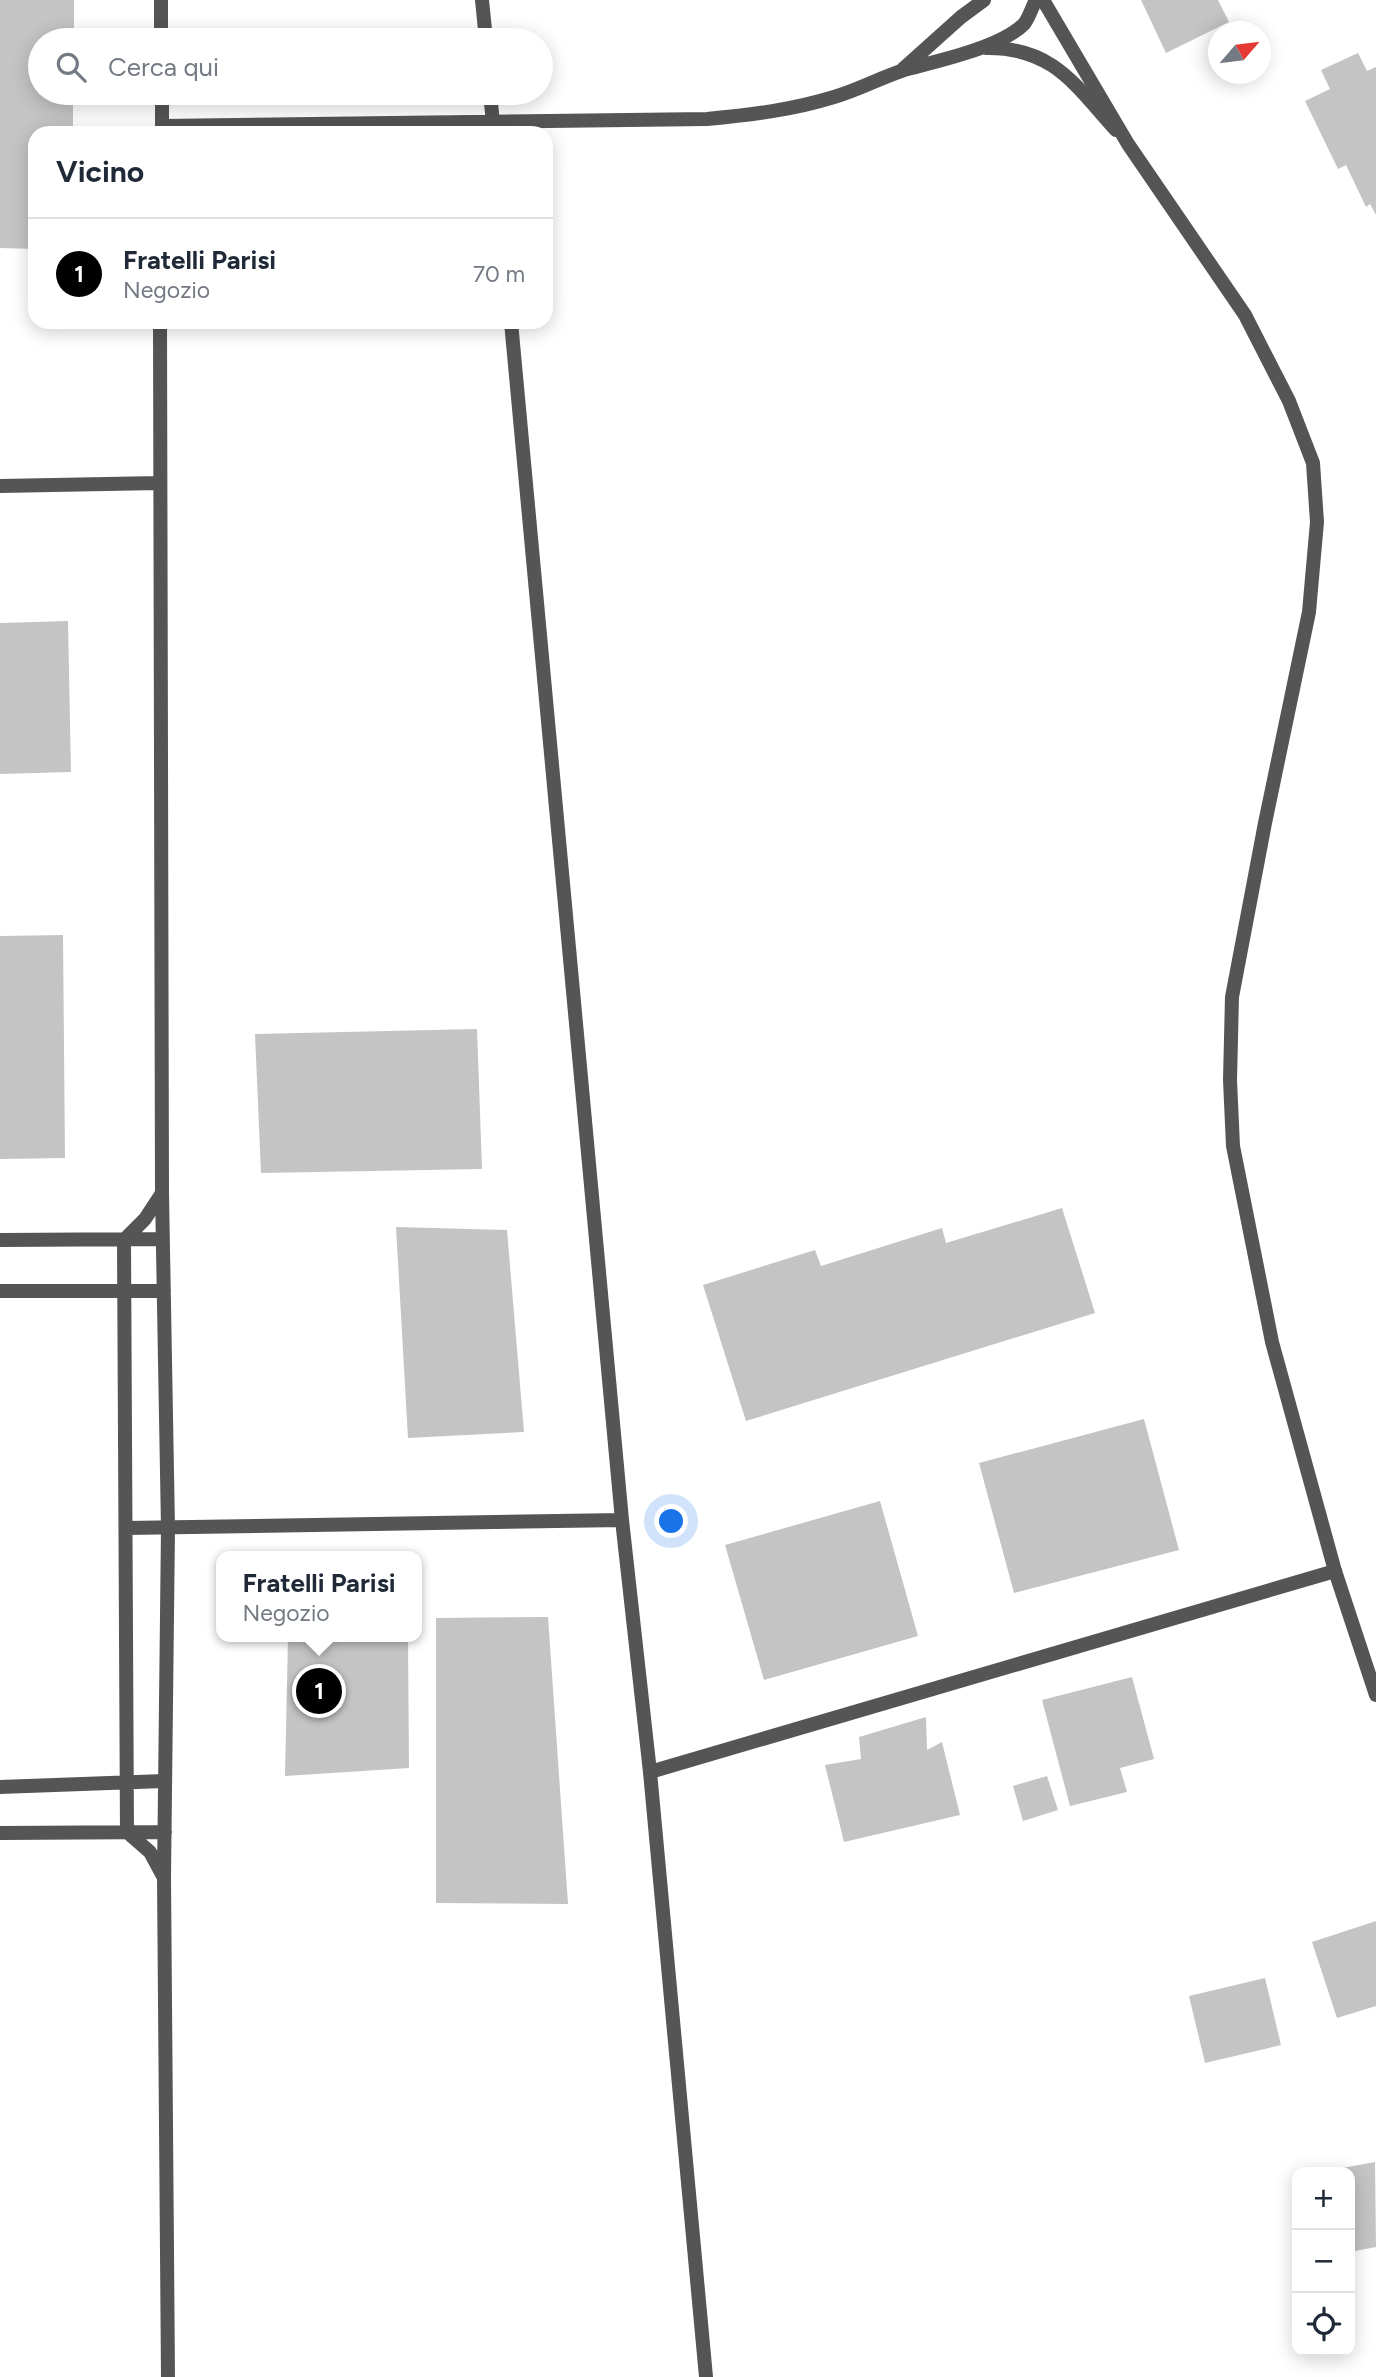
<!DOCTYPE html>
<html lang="it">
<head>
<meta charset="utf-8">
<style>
	body { margin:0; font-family:Figtree,sans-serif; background:#f2f2f3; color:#1f2937 }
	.controls { position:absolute; right:21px; bottom:21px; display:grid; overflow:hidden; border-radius:14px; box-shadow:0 4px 18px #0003 }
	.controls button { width:63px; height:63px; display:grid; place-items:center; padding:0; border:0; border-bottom:2px solid #e0e1e3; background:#fff; color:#1f2937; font:35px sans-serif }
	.compass { position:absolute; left:1208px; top:21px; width:63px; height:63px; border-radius:50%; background:#fff; box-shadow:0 4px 18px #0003; rotate:62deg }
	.you { position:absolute; left:672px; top:1522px; width:24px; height:24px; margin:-18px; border:5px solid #fff; border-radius:50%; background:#1a73e8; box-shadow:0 0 0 10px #1a73e833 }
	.badge { display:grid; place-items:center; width:46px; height:46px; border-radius:50%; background:#000; color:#fff; font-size:23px; font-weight:700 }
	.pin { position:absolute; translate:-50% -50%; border:4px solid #fff; box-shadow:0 2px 7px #0006 }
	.popup { position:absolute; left:216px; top:1551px; width:206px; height:91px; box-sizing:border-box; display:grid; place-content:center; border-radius:14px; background:#fff; filter:drop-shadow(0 2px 5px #0005); font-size:23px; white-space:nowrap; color:#747a83 }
	.popup b { font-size:26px; color:#1f2937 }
	.popup::after { content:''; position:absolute; left:50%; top:100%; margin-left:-14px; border:14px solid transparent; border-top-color:#fff }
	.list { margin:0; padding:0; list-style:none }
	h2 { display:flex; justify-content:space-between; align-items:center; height:91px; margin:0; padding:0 28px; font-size:30px }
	h2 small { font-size:23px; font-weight:400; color:#747a83 }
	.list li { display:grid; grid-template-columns:46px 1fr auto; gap:21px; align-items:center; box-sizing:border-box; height:112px; padding:0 28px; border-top:2px solid #e0e1e3 }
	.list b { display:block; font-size:26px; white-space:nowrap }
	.list p { margin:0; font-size:23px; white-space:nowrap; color:#747a83 }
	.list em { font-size:23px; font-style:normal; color:#747a83 }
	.icon { flex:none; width:38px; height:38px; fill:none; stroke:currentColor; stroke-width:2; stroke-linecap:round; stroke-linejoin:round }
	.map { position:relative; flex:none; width:1376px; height:2377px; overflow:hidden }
	.search { position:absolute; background:#fff; box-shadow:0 4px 18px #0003; left:28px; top:28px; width:525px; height:77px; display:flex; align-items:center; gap:18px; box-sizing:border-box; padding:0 24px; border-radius:38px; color:#747a83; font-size:26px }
	.panel { position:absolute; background:#fff; box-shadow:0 4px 18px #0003; left:28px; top:126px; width:525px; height:203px; border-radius:21px }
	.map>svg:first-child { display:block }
</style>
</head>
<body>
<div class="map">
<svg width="1376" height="2377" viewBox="0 0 1376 2377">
	<rect width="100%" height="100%" fill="#fff"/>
	<path fill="#c4c4c4" d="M0 0H74V40H40V93H73V133H35V249L0 248Z
		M1141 0H1218L1229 22 1166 53Z
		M1358 53 1367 71 1376 67V215L1370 204 1366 207 1346 165 1338 169 1305 101 1330 89 1321 70Z
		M68 621 71 772 0 774V623Z
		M63 935 65 1158 0 1159V936Z
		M477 1029 482 1169 261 1173 255 1034Z
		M1062 1208 1095 1313 746 1421 703 1285 815 1250 821 1266 942 1228 946 1243Z
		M396 1227 507 1230 524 1432 408 1438Z
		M1144 1419 1179 1550 1014 1593 979 1463Z
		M880 1501 918 1636 764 1680 725 1545Z
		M548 1617 568 1904 436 1903V1618Z
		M288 1637H408L409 1768 285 1776Z
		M1132 1677 1154 1759 1120 1768 1127 1792 1070 1806 1042 1700Z
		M926 1717 927 1750 942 1742 960 1815 844 1842 825 1765 861 1759 859 1737Z
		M1047 1776 1058 1810 1023 1821 1013 1786Z
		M1376 1921V2006L1337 2018 1312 1942Z
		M1265 1978 1281 2045 1205 2063 1189 1996Z
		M1375 2162 1376 2247 1350 2252V2172L1326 2171Z"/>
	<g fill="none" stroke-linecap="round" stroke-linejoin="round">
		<path stroke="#555" stroke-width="14" d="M650 1772 1335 1571"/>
		<path stroke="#555" stroke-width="14" d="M161 0V40
			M482 0 486 40
			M986 48C1053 47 1075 85 1116 130
			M903 69 961 17 984 0
			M162 93V133
			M490 93 494 133
			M162 126 707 119C750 115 792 110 834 97 858 90 880 78 904 70 937 61 1000 48 1024 24 1029 18 1032 7 1036 0
			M160 322 162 1193 168 1528 164 1877 168 2377
			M511 322 622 1520 650 1772 706 2377
			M0 486 159 483
			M162 1193 145 1219 124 1240 127 1832 150 1852 163 1876
			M0 1240 163 1239
			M0 1291H164
			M126 1528 622 1520
			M0 1787 164 1781
			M0 1833 165 1832"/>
		<path stroke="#555" stroke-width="14" d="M1043 0 1128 144 1245 315 1289 401 1313 463 1317 522 1309 612 1265 823 1232 997 1230 1080 1233 1146 1272 1342 1335 1571 1376 1695"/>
	</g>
</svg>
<div class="controls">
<button>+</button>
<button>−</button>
<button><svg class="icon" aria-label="locate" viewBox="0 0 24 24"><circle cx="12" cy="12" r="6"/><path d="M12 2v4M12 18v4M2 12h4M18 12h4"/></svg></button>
</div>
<svg class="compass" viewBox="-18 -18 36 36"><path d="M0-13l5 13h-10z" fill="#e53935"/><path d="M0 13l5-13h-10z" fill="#747a83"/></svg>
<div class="you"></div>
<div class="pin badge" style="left:319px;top:1691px">1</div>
<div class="popup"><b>Fratelli Parisi</b>Negozio</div>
<div class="search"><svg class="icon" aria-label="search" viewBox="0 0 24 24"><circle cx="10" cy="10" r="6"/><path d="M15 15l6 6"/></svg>Cerca qui</div>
<section class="panel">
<h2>Vicino<small></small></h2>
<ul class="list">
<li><span class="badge">1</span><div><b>Fratelli Parisi</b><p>Negozio</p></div><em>70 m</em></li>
</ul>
</section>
</div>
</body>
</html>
